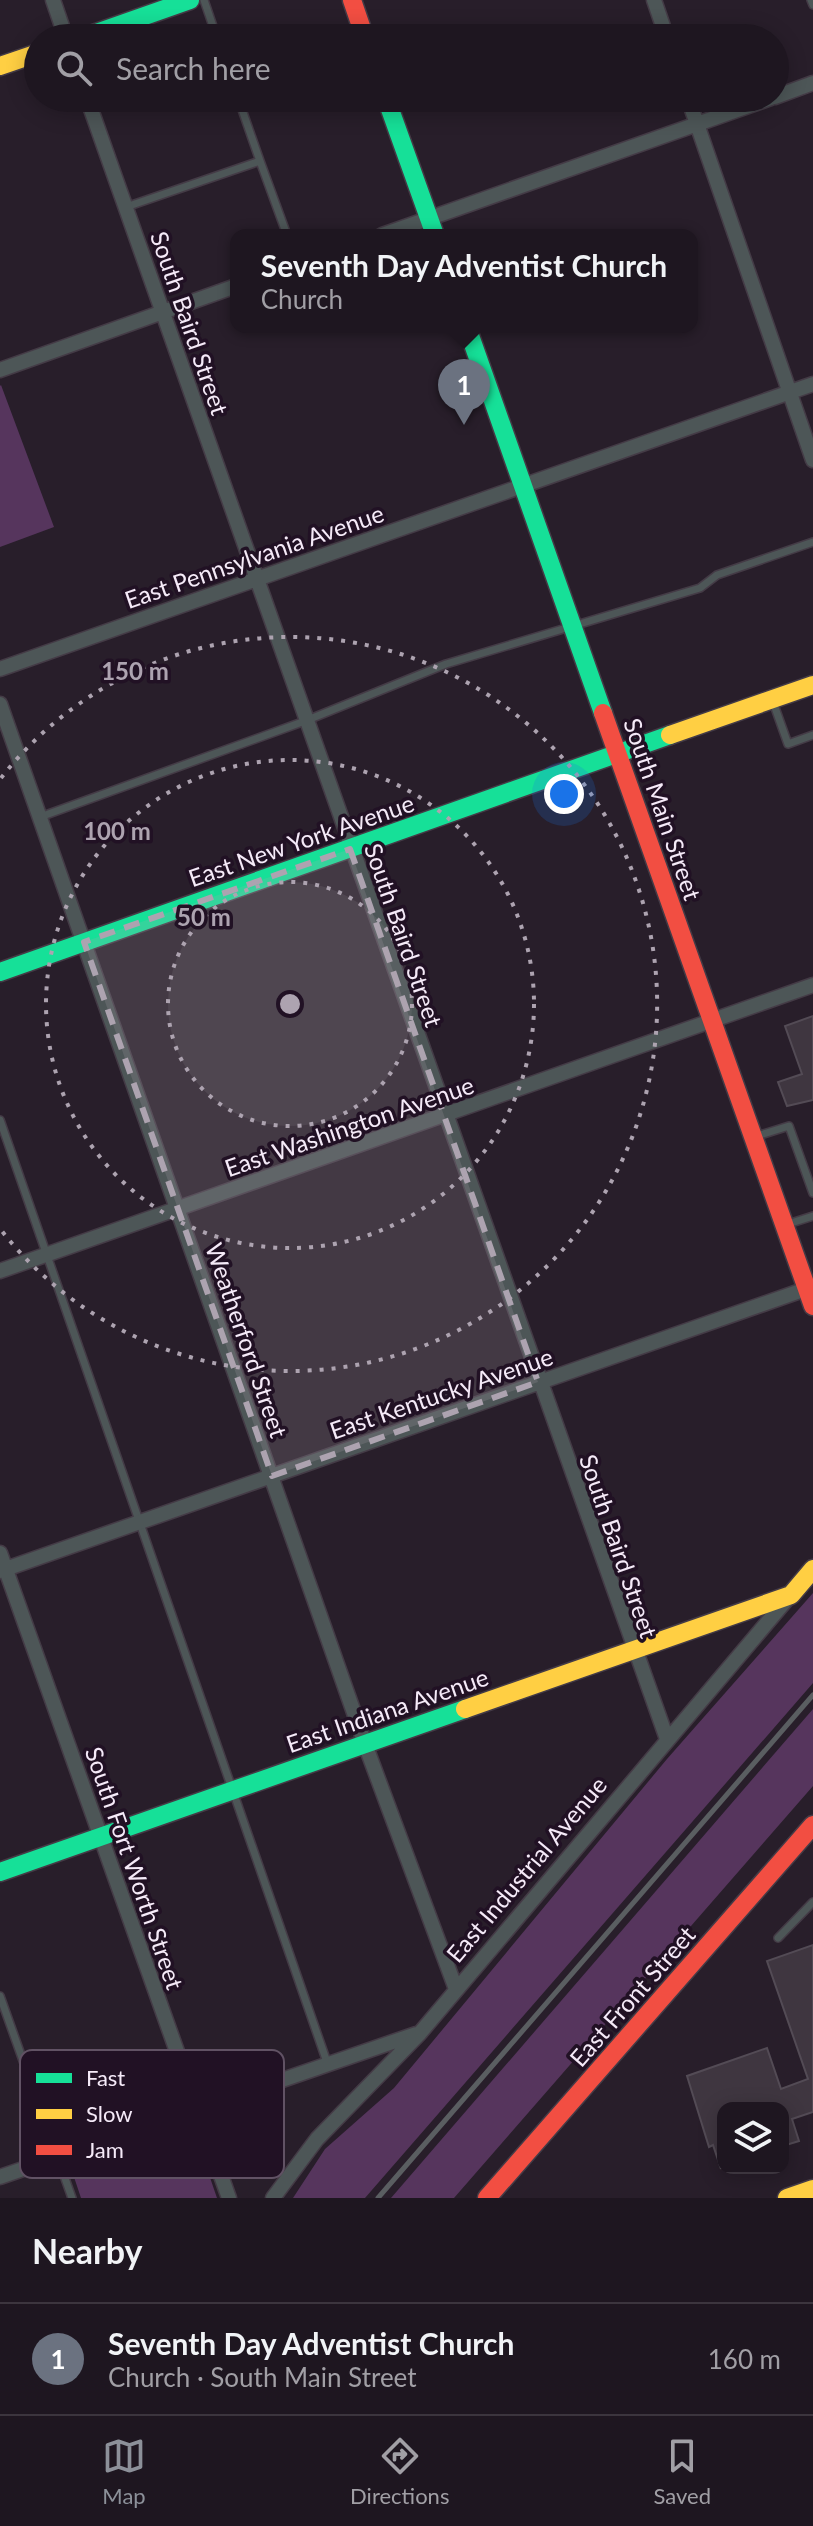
<!DOCTYPE html>
<html lang="en">
<head>
<meta charset="utf-8">
<style>
	body { margin:0; font-family:Lato,sans-serif; background:#2b232d; color:#f1f3f6 }
	.controls { position:absolute; right:24px; bottom:24px; display:grid; overflow:hidden; border-radius:16px; box-shadow:0 4px 20px #0003 }
	.controls button { width:72px; height:72px; display:grid; place-items:center; padding:0; border:0; border-bottom:2px solid #3c353e; background:#1e1620; color:#f1f3f6; font:40px sans-serif }
	.you { position:absolute; left:564px; top:794px; width:28px; height:28px; margin:-20px; border:6px solid #fff; border-radius:50%; background:#1a73e8; box-shadow:0 0 0 12px #1a73e833 }
	.badge { display:grid; place-items:center; width:52px; height:52px; border-radius:50%; background:#8c9099; color:#fff; font-size:26px; font-weight:700 }
	.pin { position:absolute; translate:-50% -66px; filter:drop-shadow(0 2px 4px #0008) }
	.pin::after { content:''; position:absolute; top:42px; width:28px; height:24px; background:inherit; clip-path:polygon(0 0,100% 0,50% 100%) }
	.popup { position:absolute; left:230px; top:229px; width:468px; height:104px; box-sizing:border-box; display:grid; place-content:center; border-radius:16px; background:#1e1620; filter:drop-shadow(0 2px 6px #0005); font-size:26px; white-space:nowrap; color:#a19fa5 }
	.popup b { font-size:30px; color:#f1f3f6 }
	.popup::after { content:''; position:absolute; left:50%; top:100%; margin-left:-16px; border:16px solid transparent; border-top-color:#1e1620 }
	.list { margin:0; padding:0; list-style:none }
	h2 { display:flex; justify-content:space-between; align-items:center; height:104px; margin:0; padding:0 32px; font-size:34px }
	h2 small { font-size:26px; font-weight:400; color:#a19fa5 }
	.list li { display:grid; grid-template-columns:52px 1fr auto; gap:24px; align-items:center; box-sizing:border-box; height:112px; padding:0 32px; border-top:2px solid #3c353e }
	.list b { display:block; font-size:30px; white-space:nowrap }
	.list p { margin:0; font-size:26px; white-space:nowrap; color:#a19fa5 }
	.list em { font-size:26px; font-style:normal; color:#a19fa5 }
	.icon { flex:none; width:44px; height:44px; fill:none; stroke:currentColor; stroke-width:2; stroke-linecap:round; stroke-linejoin:round }
	.map { position:relative; flex:none; width:813px; height:2198px; overflow:hidden }
	.search { position:absolute; background:#1e1620; box-shadow:0 4px 20px #0003; left:24px; right:24px; top:24px; height:88px; display:flex; align-items:center; gap:20px; box-sizing:border-box; padding:0 28px; border-radius:44px; color:#a19fa5; font-size:30px }
	.sheet { height:216px; background:#1e1620 }
	nav { display:flex; justify-content:space-around; align-items:center; box-sizing:border-box; height:112px; border-top:2px solid #3c353e; background:#1e1620; font-size:22px; color:#a19fa5 }
	nav a { display:grid; justify-items:center; gap:4px }
	nav .on { color:#8c9099 }
	.map>svg:first-child { display:block }
</style>
</head>
<body>
<div class="map">
<svg width="813" height="2198" viewBox="0 0 813 2198">
	<rect width="100%" height="100%" fill="#281e2a"/>
	<path fill="#56355d" d="M1 385 54 527 0 547V386Z
		M813 1593V1683L365 2198H293L325 2149 394 2088 667 1759Z
		M813 1709V1786L454 2198H391Z
		M192 2125 217 2198H81L71 2168Z"/>
	<path fill="#3f3640" stroke="#534b55" stroke-width="2" d="M813 1016V1100L787 1106 778 1082 802 1074 785 1026Z
		M813 1945V2112L792 2119 799 2141 783 2146V2108H723L721 2169 713 2145 709 2147 687 2076 767 2048 781 2089 808 2079 767 1961Z"/>
	<g fill="none" stroke-linecap="round" stroke-linejoin="round">
		<g stroke="#443b46" stroke-width="10">
			<path id="lane" d="M204 0 217 38
				M811 0 813 5
				M238 98 260 161
				M126 207 260 161 287 235
				M773 702 788 744 813 735
				M40 817 305 721 446 664 700 588 717 575 813 542
				M0 1120 328 2065
				M757 1136 789 1126 813 1193
				M788 1224 813 1216
				M778 1938 813 1902
				M0 1996 72 2198"/>
		</g>
		<g stroke="#443b46" stroke-width="17">
			<path id="street" d="M53 0 66 38
				M654 0 667 38
				M775 97 813 83
				M87 98 667 1739
				M688 98 813 460
				M382 235 771 98
				M0 370 236 286
				M0 669 813 384
				M0 704 365 1744 456 1989
				M0 1271 813 985
				M0 1553 229 2198
				M0 1571 806 1289
				M0 2177 416 2034
				M273 2198 317 2139 420 2033 788 1598"/>
		</g>
		<g stroke="#443b46" stroke-width="21">
			<path id="fast" d="M82 38 190 0
				M386 98 435 235
				M467 327 603 713
				M0 972 670 735
				M0 1872 465 1709"/>
		</g>
		<g stroke="#443b46" stroke-width="21">
			<path id="slow" d="M0 66 38 53
				M670 735 813 685
				M465 1709 791 1595 813 1569
				M787 2198 813 2189"/>
		</g>
		<g stroke="#443b46" stroke-width="21">
			<path id="jam" d="M352 0 365 38
				M603 713 813 1306
				M487 2198 813 1825"/>
		</g>
		<use href="#lane" stroke="#4d5657" stroke-width="7"/>
		<use href="#street" stroke="#4d5657" stroke-width="14"/>
		<use href="#fast" stroke="#16e098" stroke-width="18"/>
		<use href="#slow" stroke="#ffcf43" stroke-width="18"/>
		<use href="#jam" stroke="#f24e42" stroke-width="18"/>
		<path stroke="#5a5e61" stroke-width="5" d="M378 2198 813 1695"/>
	</g>
	<path fill="#ada3b0" fill-opacity="0.2" stroke="#ada3b0" stroke-width="6" stroke-dasharray="16 10" stroke-linejoin="round" d="M350 849 538 1382 272 1476 84 942Z"/>
	<circle cx="290" cy="1004" r="122" fill="#ada3b0" fill-opacity=".12"/>
	<g fill="none" stroke="#ada3b0" stroke-width="4" stroke-dasharray="4 8">
		<circle cx="290" cy="1004" r="122"/>
		<circle cx="290" cy="1004" r="244"/>
		<path d="M1 778A367 367 0 1 1 1 1230"/>
	</g>
	<g text-anchor="middle" dominant-baseline="central" stroke-width="7" stroke-linejoin="round" paint-order="stroke">
		<g font-size="24" fill="#f5eaf8" stroke="#211124">
			<text transform="translate(190 323) rotate(71)">South Baird Street</text>
			<text transform="translate(254 556) rotate(-19)">East Pennsylvania Avenue</text>
			<text transform="translate(663 809) rotate(71)">South Main Street</text>
			<text transform="translate(301 840) rotate(-19)">East New York Avenue</text>
			<text transform="translate(404 935) rotate(71)">South Baird Street</text>
			<text transform="translate(349 1126) rotate(-19)">East Washington Avenue</text>
			<text transform="translate(247 1340) rotate(71)">Weatherford Street</text>
			<text transform="translate(441 1393) rotate(-19)">East Kentucky Avenue</text>
			<text transform="translate(619 1546) rotate(71)">South Baird Street</text>
			<text transform="translate(387 1710) rotate(-19)">East Indiana Avenue</text>
			<text transform="translate(135 1868) rotate(71)">South Fort Worth Street</text>
			<text transform="translate(526 1869) rotate(-50)">East Industrial Avenue</text>
			<text transform="translate(632 1996) rotate(-49)">East Front Street</text>
		</g>
	</g>
	<rect x="20" y="2050" width="264" height="128" rx="12" fill="#211124" stroke="#615264" stroke-width="2"/>
	<rect x="36" y="2073" width="36" height="10" fill="#16e098"/>
	<rect x="36" y="2109" width="36" height="10" fill="#ffcf43"/>
	<rect x="36" y="2145" width="36" height="10" fill="#f24e42"/>
	<g font-size="22" fill="#f5eaf8">
		<text x="86" y="2086">Fast</text>
		<text x="86" y="2122">Slow</text>
		<text x="86" y="2158">Jam</text>
	</g>
	<circle cx="290" cy="1004" r="12" fill="#ada3b0" stroke="#211124" stroke-width="4"/>
	<g font-size="24" text-anchor="middle" font-weight="bold" fill="#ada3b0" stroke="#211124" stroke-width="7" stroke-linejoin="round" paint-order="stroke">
		<text x="135" y="680">150 m</text>
		<text x="117" y="840">100 m</text>
		<text x="204" y="926">50 m</text>
	</g>
</svg>
<div class="controls">
<button><svg class="icon" aria-label="layers" viewBox="0 0 24 24"><path d="M12 4l9 5-9 5-9-5zM3 14l9 5 9-5"/></svg></button>
</div>
<div class="you"></div>
<div class="pin badge" style="left:464px;top:425px;background:#6b7280">1</div>
<div class="popup"><b>Seventh Day Adventist Church</b>Church</div>
<div class="search"><svg class="icon" aria-label="search" viewBox="0 0 24 24"><circle cx="10" cy="10" r="6"/><path d="M15 15l6 6"/></svg>Search here</div>
</div>
<section class="sheet">
<h2>Nearby<small></small></h2>
<ul class="list">
<li><span class="badge" style="background:#6b7280">1</span><div><b>Seventh Day Adventist Church</b><p>Church · South Main Street</p></div><em>160 m</em></li>
</ul>
</section>
<nav>
<a class="on"><svg class="icon" aria-label="map" viewBox="0 0 24 24"><path d="M3 6l6-2 6 2 6-2v14l-6 2-6-2-6 2zM9 4v14M15 6v14"/></svg>Map</a>
<a><svg class="icon" aria-label="directions" viewBox="0 0 24 24"><path d="M12 3l9 9-9 9-9-9zM9 14v-3h6M13 9l2 2-2 2"/></svg>Directions</a>
<a><svg class="icon" aria-label="saved" viewBox="0 0 24 24"><path d="M7 4h10v16l-5-4-5 4z"/></svg>Saved</a>
</nav>
</body>
</html>
